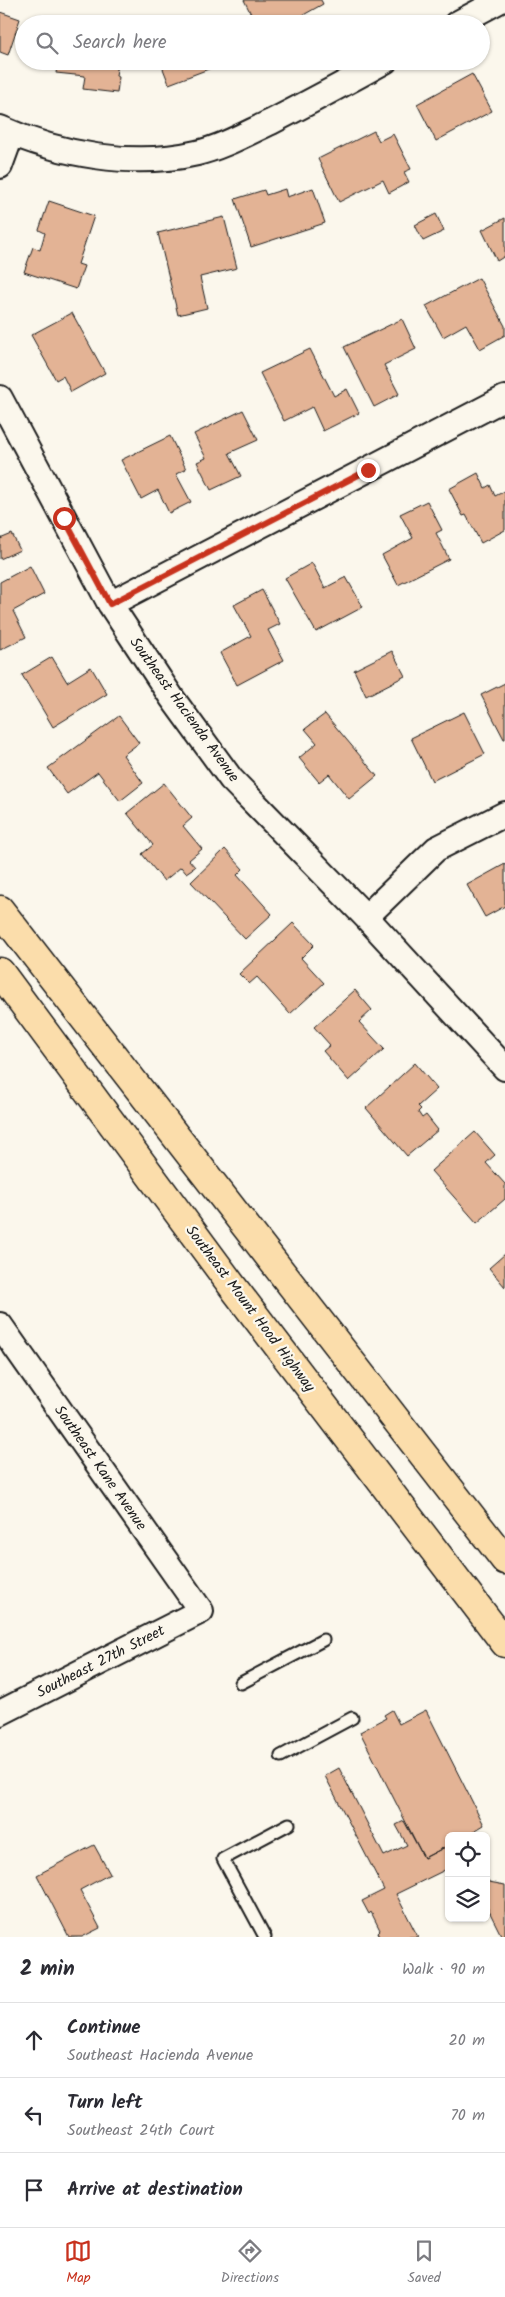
<!DOCTYPE html>
<html lang="en">
<head>
<meta charset="utf-8">
<style>
	body { margin:0; font-family:Kalam,sans-serif; background:#f2f2f3; color:#2b2b33 }
	.controls { position:absolute; right:15px; bottom:15px; display:grid; overflow:hidden; border-radius:8px; box-shadow:0 1px 4px #0004 }
	.controls button { width:45px; height:45px; display:grid; place-items:center; padding:0; border:0; border-bottom:1px solid #e1e1e2; background:#fff; color:#2b2b33; font:25px sans-serif }
	.stop { position:absolute; width:15px; height:15px; margin:-11px; border:4px solid #c8321e; border-radius:50%; background:#fff }
	.stop.end { background:#c8321e; border-color:#fff; box-shadow:0 1px 5px #0008 }
	.list { margin:0; padding:0; list-style:none }
	h2 { display:flex; justify-content:space-between; align-items:center; height:65px; margin:0; padding:0 20px; font-size:21px }
	h2 small { font-size:16px; font-weight:400; color:#7c7c81 }
	.list li { display:grid; grid-template-columns:32px 1fr auto; gap:15px; align-items:center; box-sizing:border-box; height:75px; padding:0 20px; border-top:1px solid #e1e1e2 }
	.list b { display:block; font-size:19px; white-space:nowrap }
	.list p { margin:0; font-size:16px; white-space:nowrap; color:#7c7c81 }
	.list em { font-size:16px; font-style:normal; color:#7c7c81 }
	.icon { flex:none; width:28px; height:28px; fill:none; stroke:currentColor; stroke-width:2; stroke-linecap:round; stroke-linejoin:round }
	.map { position:relative; flex:none; width:505px; height:1937px; overflow:hidden }
	.search { position:absolute; background:#fff; box-shadow:0 1px 4px #0004; left:15px; right:15px; top:15px; height:55px; display:flex; align-items:center; gap:12px; box-sizing:border-box; padding:0 18px; border-radius:28px; color:#7c7c81; font-size:19px }
	.sheet { height:290px; background:#fff }
	nav { display:flex; justify-content:space-around; align-items:center; box-sizing:border-box; height:70px; border-top:1px solid #e1e1e2; background:#fff; font-size:14px; color:#7c7c81 }
	nav a { display:grid; justify-items:center; gap:2px }
	nav .on { color:#c8321e }
	.map>svg:first-child { display:block }
</style>
</head>
<body>
<div class="map">
<svg width="505" height="1937" viewBox="0 0 505 1937">
	<rect width="100%" height="100%" fill="#fbf7ec"/>
	<filter id="ink" filterUnits="userSpaceOnUse"><feTurbulence type="fractalNoise" baseFrequency=".02" numOctaves="2"/><feDisplacementMap in="SourceGraphic" scale="10" xChannelSelector="R" yChannelSelector="G"/><feConvolveMatrix kernelMatrix="1 2 1 2 8 2 1 2 1" color-interpolation-filters="sRGB"/></filter>
	<g filter="url(#ink)">
		<path fill="#e3b395" stroke="#1c1c1c" d="M244 0H321L323 4 298 18 301 24H256Z
			M0 12 20 19 8 55 0 52Z
			M58 61H118L116 76 119 77 117 93 83 89 85 76 56 73Z
			M160 61H227V62L169 84Z
			M472 74 492 111 436 141 417 104Z
			M374 131 379 141 393 134 411 169 404 172 409 182 389 193 383 180 339 202 318 159Z
			M313 188 325 223 251 247 235 199 264 190 266 195 285 189 287 197Z
			M49 201 94 216 78 264 84 266 76 289 24 272 33 247 40 250 45 233 39 230Z
			M436 214 444 231 423 241 415 225Z
			M224 217 237 268 200 277 207 308 178 315 158 233Z
			M505 218V256L497 261 482 230Z
			M479 278 505 326V335L480 349 466 324 443 337 426 306Z
			M72 313 105 373 71 392 63 376 56 380 31 335Z
			M402 319 416 349 384 365 399 394 374 407 344 347Z
			M310 349 334 396 347 389 359 413 323 431 312 407 284 421 260 373Z
			M243 410 258 440 229 453 241 476 211 490 197 462 206 458 194 434Z
			M170 436 186 469 176 474 191 502 169 513 158 490 141 499 121 460Z
			M478 473 485 488 490 485 495 496 505 491V530L481 543 466 515 463 516 449 489Z
			M427 501 442 530 436 533 449 559 398 585 382 555 413 538 400 514Z
			M12 534 20 550 0 559V539Z
			M312 563 325 588 346 577 363 607 316 632 285 578Z
			M30 566 44 594 13 611 26 637 0 650V582Z
			M262 590 280 624 268 630 284 660 237 685 220 653 251 636 234 605Z
			M392 651 405 676 366 696 354 670Z
			M52 657 67 682 91 667 107 694 53 727 22 675Z
			M505 683V739H504L481 695Z
			M464 712 485 754 432 781 411 738Z
			M325 714 377 776 349 799 329 774 319 782 299 758 317 743 305 729Z
			M119 716 139 743 123 755 143 783 120 801 98 772 67 794 48 768Z
			M164 783 192 818 183 826 202 849 189 860 195 867 186 873 181 867 164 881 142 854 153 845 127 813Z
			M225 849 243 869 237 875 272 914 245 939 191 882Z
			M505 864V906L485 917 467 885Z
			M293 923 314 945 301 958 324 983 290 1014 257 977 249 984 239 974Z
			M355 990 372 1010 359 1022 384 1049 349 1081 323 1051 330 1045 314 1027Z
			M415 1063 437 1089 418 1106 421 1109 418 1112 422 1118 426 1115 438 1130 407 1156 366 1108Z
			M475 1132 495 1155 486 1163 505 1184V1199L477 1223 431 1171Z
			M505 1254V1287L489 1268Z
			M392 1710 399 1724 426 1710 484 1825 466 1836H449V1845L424 1858 360 1732 386 1718 384 1715Z
			M339 1768 384 1856 407 1845 396 1825 404 1821 424 1858 449 1845V1868L396 1894 418 1937H380L378 1932 380 1930 371 1912 369 1914 362 1901 384 1890 325 1776Z
			M94 1845 110 1874 80 1890 100 1928 82 1937H69L37 1875Z
			M486 1877 489 1882 505 1885V1937H502L486 1905Z"/>
		<g fill="none" stroke-linecap="round" stroke-linejoin="round">
			<g stroke="#1c1c1c" stroke-width="15">
				<path id="service" d="M241 1683 323 1640
					M281 1756 352 1718
					M265 1937 223 1859 289 1824"/>
			</g>
			<g stroke="#1c1c1c" stroke-width="28">
				<path id="minor" d="M456 24 501 0
					M0 128C60 155 133 168 197 153 223 147 247 133 271 122 310 102 347 82 385 61
					M0 166 12 133
					M0 398 110 604 172 698 231 779 366 917 505 1068
					M110 604 505 398
					M366 917 436 849 505 814
					M0 1325 201 1611 0 1713"/>
			</g>
			<g stroke="#1c1c1c" stroke-width="31">
				<path id="trunk" d="M0 910 505 1560
					M0 972 233 1287 505 1643"/>
			</g>
			<use href="#service" stroke="#fbf7ec" stroke-width="11"/>
			<use href="#minor" stroke="#fbf7ec" stroke-width="24"/>
			<use href="#trunk" stroke="#fbddab" stroke-width="28"/>
		</g>
	</g>
	<g fill="none" stroke-linecap="round" stroke-linejoin="round" filter="url(#ink)">
		<path stroke="#c8321e" stroke-width="6" d="M64 518 110 604 368 470"/>
	</g>
	<g text-anchor="middle" dominant-baseline="central" stroke-width="4.5" stroke-linejoin="round" paint-order="stroke">
		<g font-size="15" fill="#1c1c1c" stroke="#fbf7ec">
			<text transform="translate(184 710) rotate(54)">Southeast Hacienda Avenue</text>
			<text transform="translate(250 1309) rotate(53)">Southeast Mount Hood Highway</text>
			<text transform="translate(100 1468) rotate(55)">Southeast Kane Avenue</text>
			<text transform="translate(101 1662) rotate(-27)">Southeast 27th Street</text>
		</g>
	</g>
</svg>
<div class="controls">
<button><svg class="icon" aria-label="locate" viewBox="0 0 24 24"><circle cx="12" cy="12" r="6"/><path d="M12 2v4M12 18v4M2 12h4M18 12h4"/></svg></button>
<button><svg class="icon" aria-label="layers" viewBox="0 0 24 24"><path d="M12 4l9 5-9 5-9-5zM3 14l9 5 9-5"/></svg></button>
</div>
<div class="stop" style="left:64px;top:518px"></div>
<div class="stop end" style="left:368px;top:470px"></div>
<div class="search"><svg class="icon" aria-label="search" viewBox="0 0 24 24"><circle cx="10" cy="10" r="6"/><path d="M15 15l6 6"/></svg>Search here</div>
</div>
<section class="sheet">
<h2>2 min<small>Walk · 90 m</small></h2>
<ul class="list">
<li><svg class="icon" aria-label="ahead" viewBox="0 0 24 24"><path d="M12 20V5M6 11l6-6 6 6"/></svg><div><b>Continue</b><p>Southeast Hacienda Avenue</p></div><em>20 m</em></li>
<li><svg class="icon" aria-label="left" viewBox="0 0 24 24"><path d="M17 20v-9H6M10 6l-5 5 5 5"/></svg><div><b>Turn left</b><p>Southeast 24th Court</p></div><em>70 m</em></li>
<li><svg class="icon" aria-label="arrive" viewBox="0 0 24 24"><path d="M6 21V4h12l-3 4 3 4H6"/></svg><div><b>Arrive at destination</b></div></li>
</ul>
</section>
<nav>
<a class="on"><svg class="icon" aria-label="map" viewBox="0 0 24 24"><path d="M3 6l6-2 6 2 6-2v14l-6 2-6-2-6 2zM9 4v14M15 6v14"/></svg>Map</a>
<a><svg class="icon" aria-label="directions" viewBox="0 0 24 24"><path d="M12 3l9 9-9 9-9-9zM9 14v-3h6M13 9l2 2-2 2"/></svg>Directions</a>
<a><svg class="icon" aria-label="saved" viewBox="0 0 24 24"><path d="M7 4h10v16l-5-4-5 4z"/></svg>Saved</a>
</nav>
</body>
</html>
